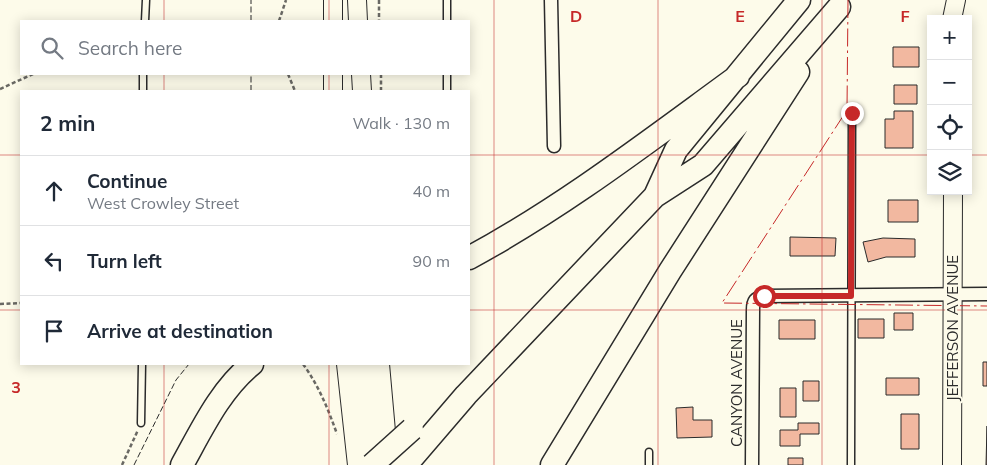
<!DOCTYPE html>
<html lang="en">
<head>
<meta charset="utf-8">
<style>
	body { margin:0; font-family:Mulish,sans-serif; background:#f2f2f3; color:#1f2937 }
	.controls { position:absolute; right:15px; top:15px; display:grid; overflow:hidden; border-radius:0px; box-shadow:0 2px 12px #0003 }
	.controls button { width:45px; height:45px; display:grid; place-items:center; padding:0; border:0; border-bottom:1px solid #e0e1e3; background:#fff; color:#1f2937; font:25px sans-serif }
	.stop { position:absolute; width:15px; height:15px; margin:-11px; border:4px solid #c62828; border-radius:50%; background:#fff }
	.stop.end { background:#c62828; border-color:#fff; box-shadow:0 1px 5px #0008 }
	.list { margin:0; padding:0; list-style:none }
	h2 { display:flex; justify-content:space-between; align-items:center; height:65px; margin:0; padding:0 20px; font-size:21px }
	h2 small { font-size:16px; font-weight:400; color:#747a83 }
	.list li { display:grid; grid-template-columns:32px 1fr auto; gap:15px; align-items:center; box-sizing:border-box; height:70px; padding:0 20px; border-top:1px solid #e0e1e3 }
	.list b { display:block; font-size:19px; white-space:nowrap }
	.list p { margin:0; font-size:16px; white-space:nowrap; color:#747a83 }
	.list em { font-size:16px; font-style:normal; color:#747a83 }
	.icon { flex:none; width:28px; height:28px; fill:none; stroke:currentColor; stroke-width:2; stroke-linecap:round; stroke-linejoin:round }
	.map { position:relative; flex:none; width:987px; height:465px; overflow:hidden }
	.search { position:absolute; background:#fff; box-shadow:0 2px 12px #0003; left:20px; top:20px; width:450px; height:55px; display:flex; align-items:center; gap:12px; box-sizing:border-box; padding:0 18px; border-radius:0px; color:#747a83; font-size:19px }
	.panel { position:absolute; background:#fff; box-shadow:0 2px 12px #0003; left:20px; top:90px; width:450px; height:275px; border-radius:0px }
	.map>svg:first-child { display:block }
</style>
</head>
<body>
<div class="map">
<svg width="987" height="465" viewBox="0 0 987 465">
	<rect width="100%" height="100%" fill="#fdfbea"/>
	<path fill="#f2b8a0" stroke="#2b2b2b" d="M893 47H919V67H893Z
		M894 85H917V104H894Z
		M894 111H913V148H885V119H894Z
		M888 200H918V222H888Z
		M790 237 836 238 835 256H790Z
		M883 238 915 239V257H886L868 262 863 242Z
		M894 313H913V330H894Z
		M858 319H884V338H858Z
		M779 320H815V339H779Z
		M983 362H987V386H983Z
		M886 378H919V395H886Z
		M803 381H819V401H803Z
		M780 388H796V417H780Z
		M693 407V420H712V437L677 438 676 408Z
		M901 414H919V449H901Z
		M798 423H819V434H800V446H780V430H798Z
		M987 426V465H986Z
		M788 458H803V465H788Z"/>
	<g fill="none" stroke-linecap="round" stroke-linejoin="round">
		<g stroke="#2b2b2b" stroke-width="9">
			<path id="lane" d="M447 0V21
				M145 21 146 0
				M447 74V91
				M143 91V74
				M141 423 142 364
				M649 465V452
				M851 465 852 113"/>
		</g>
		<g stroke="#2b2b2b" stroke-width="15">
			<path id="street" d="M551 0 554 146
				M752 465 753 310C753 301 755 298 764 296L987 294"/>
		</g>
		<g stroke="#2b2b2b" stroke-width="20">
			<path id="secondary" d="M333 0V21
				M357 0 358 21
				M952 19 956 0
				M333 74V91
				M361 74 362 91
				M346 364 357 465
				M380 364 389 465
				M952 465 953 191"/>
		</g>
		<g stroke="#2b2b2b" stroke-width="25">
			<path id="highway" d="M655 196 676 150 799 0
				M469 258C565 206 650 140 738 76
				M365 364 373 465
				M182 465C202 429 220 390 252 364
				M406 465 466 395 655 196 703 165 839 7
				M552 465 670 271 798 72"/>
		</g>
		<path stroke="#6a6964" stroke-width="2.5" stroke-dasharray="4 2.5" stroke-linecap="butt" d="M379 0V21
			M279 21 286 0
			M288 74 295 91
			M381 74V91
			M0 89 33 74
			M0 304 21 303
			M303 364C319 386 328 409 337 434
			M122 465 138 430"/>
		<use href="#lane" stroke="#fdfbea" stroke-width="6"/>
		<use href="#street" stroke="#fdfbea" stroke-width="12"/>
		<use href="#secondary" stroke="#fdfbea" stroke-width="18"/>
		<use href="#highway" stroke="#fdfbea" stroke-width="22"/>
		<g stroke="#2b2b2b" stroke-width="25" stroke-linecap="butt">
			<path id="highway-bridge" d="M372 465 412 429"/>
		</g>
		<use href="#highway-bridge" stroke="#fdfbea" stroke-width="22"/>
		<path stroke="#2b2b2b" stroke-width="1" stroke-dasharray="6 2.5" stroke-linecap="butt" d="M251 21V0
			M251 91V74
			M134 465 176 380 189 364"/>
		<path stroke="#c62828" stroke-width="1" stroke-dasharray="18 4 2.5 4" stroke-linecap="butt" d="M848 0 847 110 722 303 987 306"/>
	</g>
	<g fill="none" stroke-linecap="round" stroke-linejoin="round">
		<path stroke="#c62828" stroke-width="6" d="M764 296H851L852 113"/>
	</g>
	<path fill="none" stroke="#c62828" stroke-width="1" stroke-opacity="0.55" d="M164 0V21M329 0V21M494 0V465M658 0V465M822 0V465M164 74V91M329 74V91M0 155H21M469 155H931M968 155H987M0 310H21M469 310H987M164 364V465M329 364V465"/>
	<g text-anchor="middle" dominant-baseline="central" stroke-width="4" stroke-linejoin="round" paint-order="stroke">
		<g font-size="15" fill="#2b2b2b" stroke="#fdfbea">
			<text transform="translate(952 328) rotate(-90)">JEFFERSON AVENUE</text>
			<text transform="translate(736 383) rotate(-90)">CANYON AVENUE</text>
		</g>
	</g>
	<g font-size="16" text-anchor="middle" font-weight="bold" fill="#c62828" stroke="#fdfbea" stroke-width="4" stroke-linejoin="round" paint-order="stroke">
		<text x="576" y="22">D</text>
		<text x="740" y="22">E</text>
		<text x="905" y="22">F</text>
		<text x="16" y="393">3</text>
	</g>
</svg>
<div class="controls">
<button>+</button>
<button>−</button>
<button><svg class="icon" aria-label="locate" viewBox="0 0 24 24"><circle cx="12" cy="12" r="6"/><path d="M12 2v4M12 18v4M2 12h4M18 12h4"/></svg></button>
<button><svg class="icon" aria-label="layers" viewBox="0 0 24 24"><path d="M12 4l9 5-9 5-9-5zM3 14l9 5 9-5"/></svg></button>
</div>
<div class="stop" style="left:764px;top:296px"></div>
<div class="stop end" style="left:852px;top:113px"></div>
<div class="search"><svg class="icon" aria-label="search" viewBox="0 0 24 24"><circle cx="10" cy="10" r="6"/><path d="M15 15l6 6"/></svg>Search here</div>
<section class="panel">
<h2>2 min<small>Walk · 130 m</small></h2>
<ul class="list">
<li><svg class="icon" aria-label="ahead" viewBox="0 0 24 24"><path d="M12 20V5M6 11l6-6 6 6"/></svg><div><b>Continue</b><p>West Crowley Street</p></div><em>40 m</em></li>
<li><svg class="icon" aria-label="left" viewBox="0 0 24 24"><path d="M17 20v-9H6M10 6l-5 5 5 5"/></svg><div><b>Turn left</b></div><em>90 m</em></li>
<li><svg class="icon" aria-label="arrive" viewBox="0 0 24 24"><path d="M6 21V4h12l-3 4 3 4H6"/></svg><div><b>Arrive at destination</b></div></li>
</ul>
</section>
</div>
</body>
</html>
